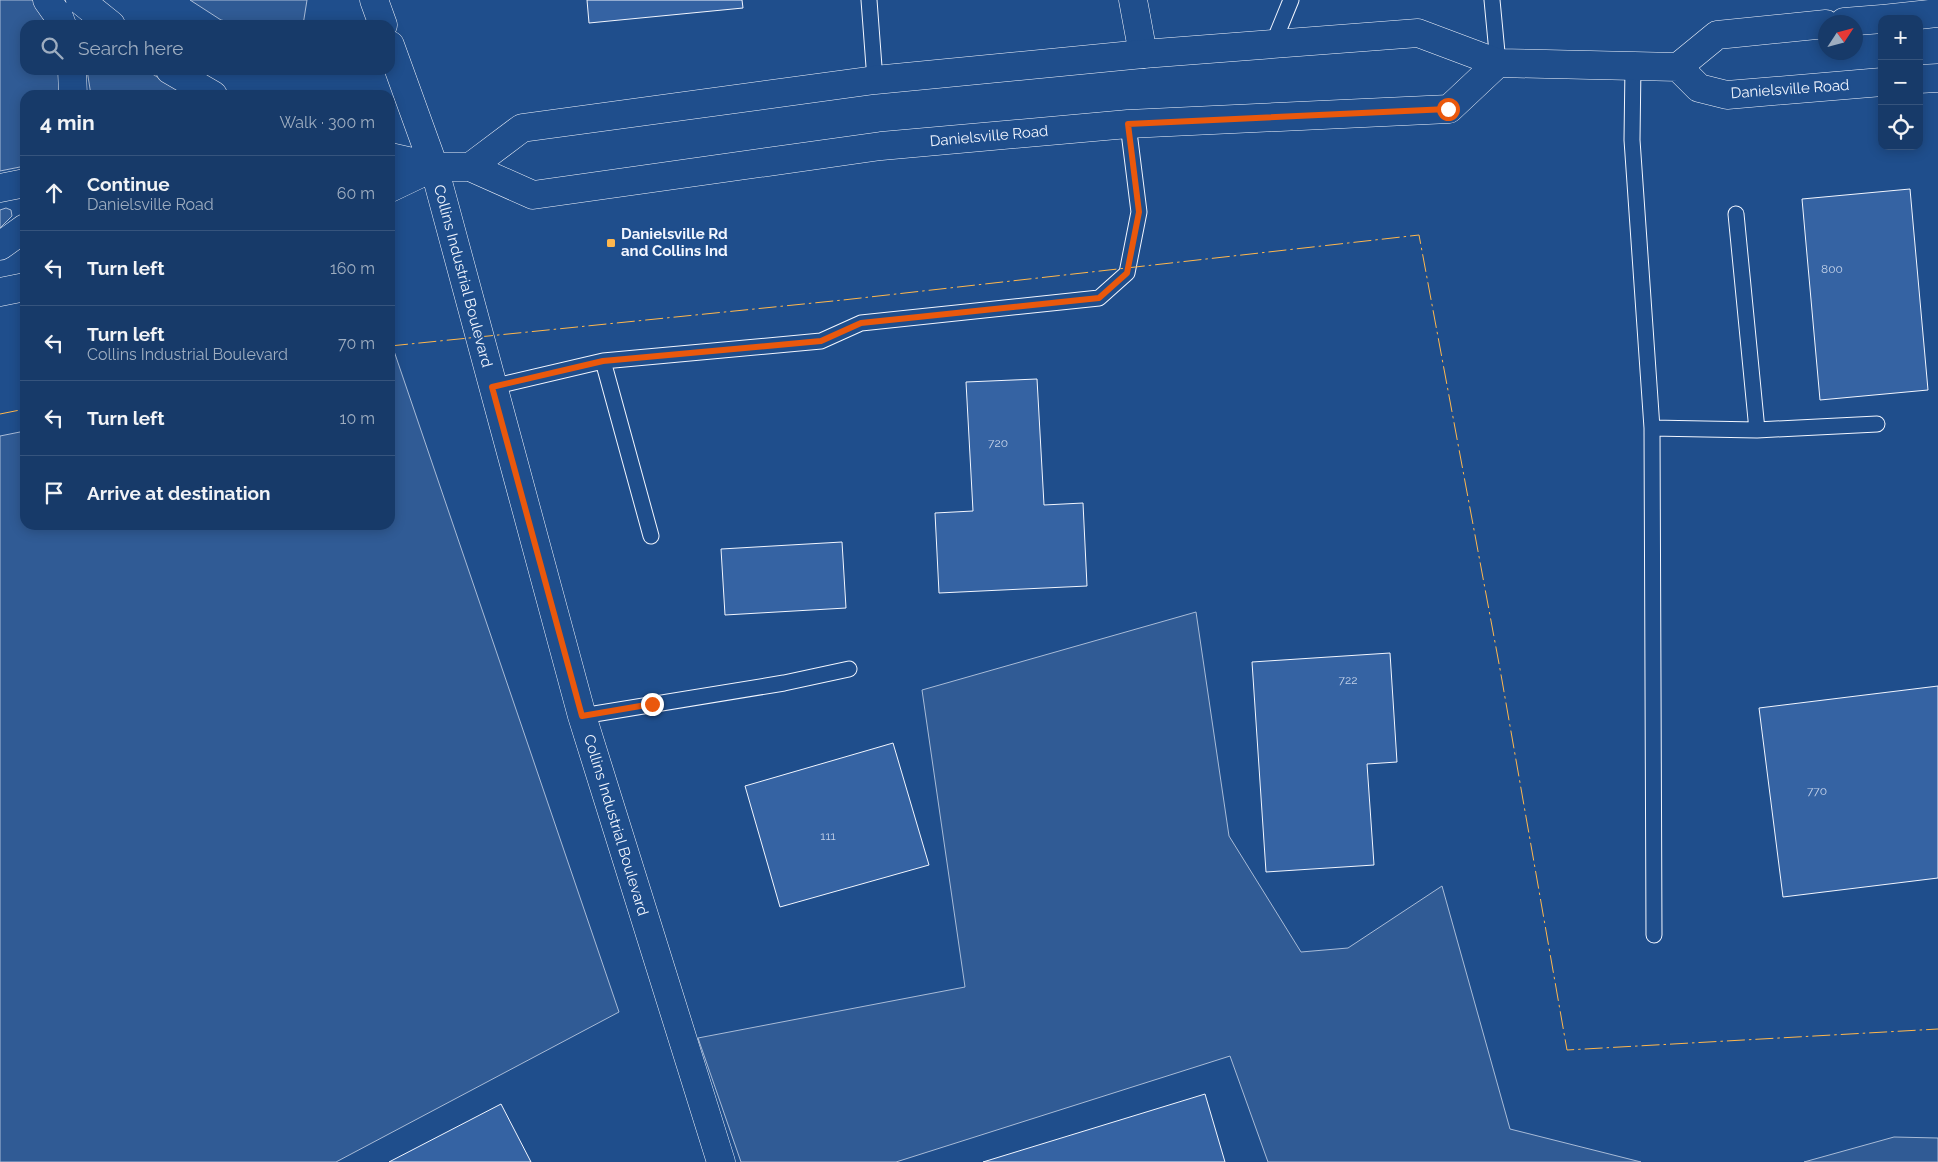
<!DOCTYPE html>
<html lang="en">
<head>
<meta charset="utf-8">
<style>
	body { margin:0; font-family:Raleway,sans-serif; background:#244571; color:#f1f3f6 }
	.controls { position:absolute; right:15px; top:15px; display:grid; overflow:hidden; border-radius:10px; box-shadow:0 2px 12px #0003 }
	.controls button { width:45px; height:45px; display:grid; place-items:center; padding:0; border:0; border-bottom:1px solid #36547d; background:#173a69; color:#f1f3f6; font:25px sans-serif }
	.compass { position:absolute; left:1818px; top:15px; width:45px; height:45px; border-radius:50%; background:#173a69; box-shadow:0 2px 12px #0003; rotate:54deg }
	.stop { position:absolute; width:15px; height:15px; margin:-11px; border:4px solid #ea580c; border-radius:50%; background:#fff }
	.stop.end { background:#ea580c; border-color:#fff; box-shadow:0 1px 5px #0008 }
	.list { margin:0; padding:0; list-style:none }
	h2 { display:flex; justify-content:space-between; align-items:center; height:65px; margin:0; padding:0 20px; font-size:21px }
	h2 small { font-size:16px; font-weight:400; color:#9eadc0 }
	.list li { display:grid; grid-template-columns:32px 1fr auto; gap:15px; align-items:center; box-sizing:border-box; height:75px; padding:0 20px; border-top:1px solid #36547d }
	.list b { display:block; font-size:19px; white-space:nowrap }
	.list p { margin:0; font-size:16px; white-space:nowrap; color:#9eadc0 }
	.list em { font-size:16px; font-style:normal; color:#9eadc0 }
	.icon { flex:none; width:28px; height:28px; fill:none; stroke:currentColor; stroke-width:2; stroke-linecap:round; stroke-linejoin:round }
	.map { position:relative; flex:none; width:1938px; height:1162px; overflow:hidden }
	.search { position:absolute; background:#173a69; box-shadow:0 2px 12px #0003; left:20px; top:20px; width:375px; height:55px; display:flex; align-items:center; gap:12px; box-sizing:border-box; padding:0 18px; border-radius:15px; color:#9eadc0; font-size:19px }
	.panel { position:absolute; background:#173a69; box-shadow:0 2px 12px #0003; left:20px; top:90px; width:375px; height:440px; border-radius:15px }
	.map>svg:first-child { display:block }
</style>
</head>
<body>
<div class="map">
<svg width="1938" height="1162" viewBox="0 0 1938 1162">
	<rect width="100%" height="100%" fill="#1f4e8c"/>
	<path fill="#305b95" stroke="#a8bbd7" d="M0 0H33L39 8 46 25H25V70H60L63 95H25V166L0 171Z
		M190 0H307L303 25H246L221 20Z
		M87 70H146L186 95H91Z
		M6 208 11 210 12 216 0 228V210Z
		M394 351 619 1012 336 1162H0V436L25 431V525H390V352Z
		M1196 612 1229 836 1301 952 1348 948 1442 886 1510 1129 1641 1162H1268L1230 1056 896 1162H741L698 1038 965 987 922 690Z
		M1894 1137 1938 1138V1162H1804Z"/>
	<path fill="#3563a3" stroke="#f2f6ff" d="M587 0H742L743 8 589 23Z
		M1910 189 1928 390 1820 400 1802 199Z
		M1037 379 1044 505 1083 503 1087 586 939 593 935 513 973 511 966 382Z
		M842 542 846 608 725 615 721 549Z
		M1390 653 1397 762 1367 764 1374 865 1266 872 1252 662Z
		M1938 686V878L1783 897 1759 708Z
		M893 743 929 865 780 907 745 786Z
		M1205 1094 1225 1162H983Z
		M501 1104 531 1162H389Z"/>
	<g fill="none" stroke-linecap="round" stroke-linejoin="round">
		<g stroke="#f2f6ff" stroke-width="17">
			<path id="lane" d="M869 0 875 80
				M1492 0 1498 63
				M1273 44 1291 0
				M1633 65 1632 140 1652 428 1654 935
				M1736 214 1757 430
				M603 361 651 536
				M492 387 603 361 821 341 861 323 1099 298 1127 273 1139 212 1128 124
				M1652 428 1757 430 1877 424
				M582 716 784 683 849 669"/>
		</g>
		<g stroke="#f2f6ff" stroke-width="29">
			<path id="street" d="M1133 0 1143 54"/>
		</g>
		<g stroke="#f2f6ff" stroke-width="29">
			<path id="secondary" d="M374 0 383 25
				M1883 19 1938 13
				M1844 22 1882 19
				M390 45 434 167 582 716 721 1162
				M1678 67 1699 88 1727 95 1882 82
				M1919 79 1938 78
				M390 157 434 167H470L533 195 881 146 1128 124 1449 109 1498 63
				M470 167 522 128 875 80 1143 54 1418 33 1498 63 1678 67 1717 35 1826 24
				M0 188 25 183
				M390 188 434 167
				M0 292 25 287"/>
		</g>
		<g stroke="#f2f6ff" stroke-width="29">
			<path id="highway" d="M47 0 59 17 62 25
				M80 0 111 25
				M72 70 73 95
				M170 70 213 95
				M0 246 25 228"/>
		</g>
		<use href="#lane" stroke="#1f4e8c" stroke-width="15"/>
		<use href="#street" stroke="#1f4e8c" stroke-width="28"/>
		<use href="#secondary" stroke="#1f4e8c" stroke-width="28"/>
		<use href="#highway" stroke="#1f4e8c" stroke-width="28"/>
		<path stroke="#ffb74d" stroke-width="1" stroke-dasharray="18 4 2.5 4" stroke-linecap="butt" d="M390 346 843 300 1419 235 1500 669 1567 1050 1938 1029
			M0 414 25 409"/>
	</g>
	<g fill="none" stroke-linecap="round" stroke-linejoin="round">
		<path stroke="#ea580c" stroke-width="6" d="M652 704 582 716 492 387 603 361 821 341 861 323 1099 298 1127 273 1139 212 1128 124 1448 109"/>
	</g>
	<rect fill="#ffb74d" stroke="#1f4e8c" stroke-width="2" x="606" y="238" width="10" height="10" rx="2.5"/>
	<g text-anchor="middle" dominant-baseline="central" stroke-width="4" stroke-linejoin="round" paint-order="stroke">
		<g font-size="12" fill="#c3d1e8">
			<text x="1832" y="269">800</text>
			<text x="998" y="443">720</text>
			<text x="1348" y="680">722</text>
			<text x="1817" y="791">770</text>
			<text x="828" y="836">111</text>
		</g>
		<g font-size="15" fill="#f2f6ff" stroke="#1f4e8c">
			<text transform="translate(1790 89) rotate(-4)">Danielsville Road</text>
			<text transform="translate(989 136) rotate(-5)">Danielsville Road</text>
			<text transform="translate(463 276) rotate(75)">Collins Industrial Boulevard</text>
			<text transform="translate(616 825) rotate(73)">Collins Industrial Boulevard</text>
		</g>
		<g font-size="15" font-weight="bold" fill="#f2f6ff" stroke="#1f4e8c" text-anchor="start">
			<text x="621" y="234">Danielsville Rd<tspan x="621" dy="17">and Collins Ind</tspan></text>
		</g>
	</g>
</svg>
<div class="controls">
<button>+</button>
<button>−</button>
<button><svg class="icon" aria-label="locate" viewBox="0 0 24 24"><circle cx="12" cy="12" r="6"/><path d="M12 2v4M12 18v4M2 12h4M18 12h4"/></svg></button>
</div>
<svg class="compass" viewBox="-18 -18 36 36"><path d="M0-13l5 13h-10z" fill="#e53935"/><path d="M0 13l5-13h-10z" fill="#9eadc0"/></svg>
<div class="stop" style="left:1448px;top:109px"></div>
<div class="stop end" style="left:652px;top:704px"></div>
<div class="search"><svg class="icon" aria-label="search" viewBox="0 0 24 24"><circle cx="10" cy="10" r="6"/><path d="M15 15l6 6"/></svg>Search here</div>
<section class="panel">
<h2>4 min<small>Walk · 300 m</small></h2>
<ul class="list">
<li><svg class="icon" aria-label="ahead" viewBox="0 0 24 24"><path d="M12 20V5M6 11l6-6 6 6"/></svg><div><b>Continue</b><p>Danielsville Road</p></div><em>60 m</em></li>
<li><svg class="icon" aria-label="left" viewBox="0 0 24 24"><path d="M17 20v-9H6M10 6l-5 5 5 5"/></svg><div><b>Turn left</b></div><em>160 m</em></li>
<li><svg class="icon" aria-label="left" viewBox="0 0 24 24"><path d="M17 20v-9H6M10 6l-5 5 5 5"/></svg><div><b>Turn left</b><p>Collins Industrial Boulevard</p></div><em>70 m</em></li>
<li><svg class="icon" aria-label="left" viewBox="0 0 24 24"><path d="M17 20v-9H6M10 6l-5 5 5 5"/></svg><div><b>Turn left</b></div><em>10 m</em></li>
<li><svg class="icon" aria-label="arrive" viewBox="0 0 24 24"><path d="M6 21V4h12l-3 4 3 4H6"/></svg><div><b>Arrive at destination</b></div></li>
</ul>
</section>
</div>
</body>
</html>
